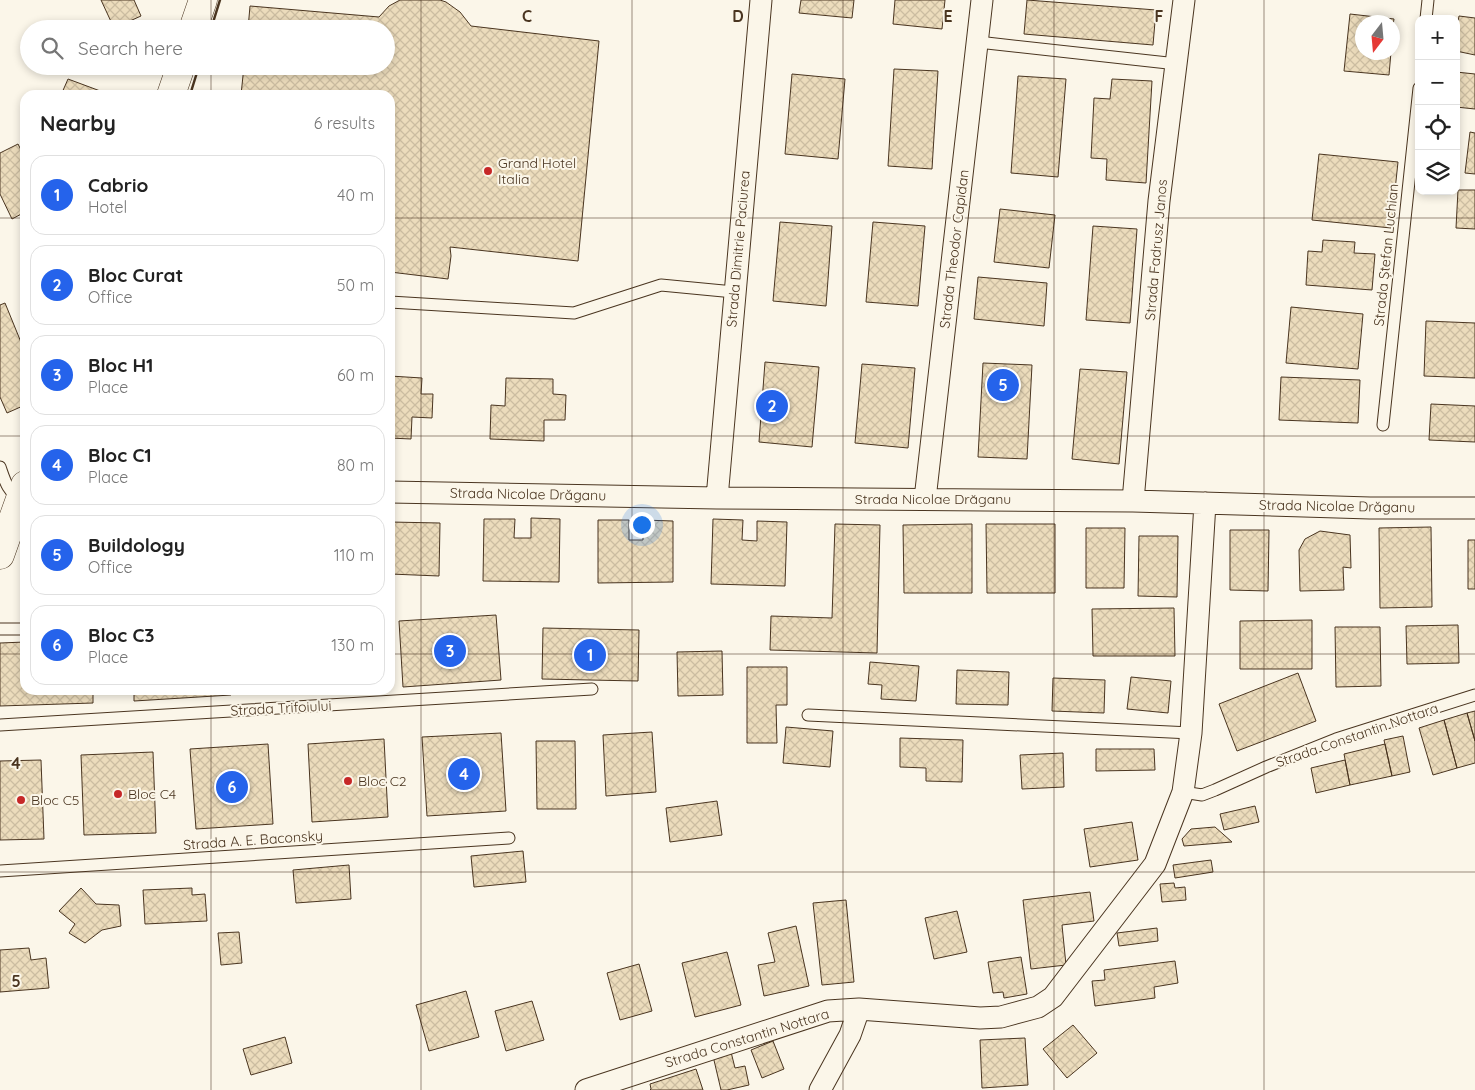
<!DOCTYPE html>
<html lang="en">
<head>
<meta charset="utf-8">
<style>
	body { margin:0; font-family:Quicksand,sans-serif; background:#f2f2f2; color:#222 }
	.controls { position:absolute; right:15px; top:15px; display:grid; overflow:hidden; border-radius:10px; box-shadow:0 2px 8px #0003 }
	.controls button { width:45px; height:45px; display:grid; place-items:center; padding:0; border:0; border-bottom:1px solid #e0e0e0; background:#fff; color:#222; font:25px sans-serif }
	.compass { position:absolute; left:1355px; top:15px; width:45px; height:45px; border-radius:50%; background:#fff; box-shadow:0 2px 8px #0003; rotate:196deg }
	.you { position:absolute; left:641px; top:524px; width:18px; height:18px; margin:-12px; border:4px solid #fff; border-radius:50%; background:#1a73e8; box-shadow:0 0 0 8px #1a73e833 }
	.badge { display:grid; place-items:center; width:32px; height:32px; border-radius:50%; background:#2563eb; color:#fff; font-size:16px; font-weight:700 }
	.pin { position:absolute; translate:-50% -50%; border:2px solid #fff; box-shadow:0 1px 5px #0006 }
	.list { margin:0; padding:0; list-style:none }
	h2 { display:flex; justify-content:space-between; align-items:center; height:65px; margin:0; padding:0 20px; font-size:21px }
	h2 small { font-size:16px; font-weight:400; color:#767676 }
	.list li { display:grid; grid-template-columns:32px 1fr auto; gap:15px; align-items:center; box-sizing:border-box; height:80px; margin:0 10px 10px; padding:0 10px; border:1px solid #e0e0e0; border-radius:15px }
	.list b { display:block; font-size:19px; white-space:nowrap }
	.list p { margin:0; font-size:16px; white-space:nowrap; color:#767676 }
	.list em { font-size:16px; font-style:normal; color:#767676 }
	.icon { flex:none; width:28px; height:28px; fill:none; stroke:currentColor; stroke-width:2; stroke-linecap:round; stroke-linejoin:round }
	.map { position:relative; flex:none; width:1475px; height:1090px; overflow:hidden }
	.search { position:absolute; background:#fff; box-shadow:0 2px 8px #0003; left:20px; top:20px; width:375px; height:55px; display:flex; align-items:center; gap:12px; box-sizing:border-box; padding:0 18px; border-radius:28px; color:#767676; font-size:19px }
	.panel { position:absolute; background:#fff; box-shadow:0 2px 8px #0003; left:20px; top:90px; width:375px; height:605px; border-radius:15px }
	.map>svg:first-child { display:block }
</style>
</head>
<body>
<div class="map">
<svg width="1475" height="1090" viewBox="0 0 1475 1090">
	<defs>
		<pattern id="building-cross-hatch" width="8" height="8" patternUnits="userSpaceOnUse" patternTransform="scale(1.25)"><rect width="8" height="8" fill="#ecdcbc"/><path d="M0 0l8 8M0 8l8-8" fill="none" stroke="#ccbda1"/></pattern>
	</defs>
	<rect width="100%" height="100%" fill="#fbf6e9"/>
	<path fill="url(#building-cross-hatch)" stroke="#4a3520" d="M101 0H134L141 16 114 28Z
		M400 0H440L446 2 460 12 471 26 599 41 578 261 450 247 451 256 448 279 390 272V95H241L244 66H386V29H248L250 6 379 17 389 6Z
		M801 0H854L852 18 799 13Z
		M895 0H945L942 29 893 24Z
		M1027 0 1156 10 1153 45 1024 34Z
		M1350 14 1394 19 1392 31V22H1362V52H1391L1389 75 1344 71Z
		M1459 16 1475 18V55L1456 51V33Z
		M894 69 938 71 932 169 888 166Z
		M1456 72 1475 74V109L1456 107Z
		M792 74 845 79 838 159 785 154Z
		M1018 76 1066 79 1058 177 1011 173Z
		M68 79 111 95H61Z
		M1112 79 1152 81 1146 183 1106 180 1107 159 1091 158 1094 98 1110 99Z
		M1470 132 1475 133V174L1465 173Z
		M18 144 25 158V212L12 219 0 194V153Z
		M1319 154 1398 162 1391 228 1312 220Z
		M1458 190H1475V229L1456 228Z
		M1000 209 1055 215 1049 268 994 262Z
		M780 222 832 226 826 306 773 301Z
		M873 222 925 226 918 306 866 302Z
		M1093 226 1137 229 1130 323 1086 320Z
		M1323 240 1355 242 1354 253 1375 254 1372 290 1306 285 1308 251 1322 252Z
		M978 277 1047 283 1044 326 974 319Z
		M5 303 25 352V405L7 413 0 397V305Z
		M1291 307 1363 314 1358 369 1286 363Z
		M1426 321 1475 323V378L1424 376Z
		M765 362 819 367 812 447 759 442Z
		M983 363 1032 365 1027 459 978 457Z
		M862 364 915 368 908 448 855 443Z
		M1080 369 1127 372 1119 464 1072 459Z
		M390 376 422 378 421 394H433L432 418 412 417 411 439 390 438Z
		M1281 377 1360 380 1358 423 1279 420Z
		M506 378 553 379V394L566 395 565 420H544V441L490 439 491 405 505 406Z
		M1431 404 1475 406V442L1429 440Z
		M531 518 560 519 559 582 483 581 484 519H515L514 538H531Z
		M713 519 743 520 742 540 757 541V521L787 522 785 586 711 584Z
		M598 520H629V540H643V520L673 521V582L598 583Z
		M390 522 440 523 439 576 390 574Z
		M835 524 880 525 877 653 770 650 771 616 832 618Z
		M972 524V593H904L903 525Z
		M986 524H1055V593H987Z
		M1431 527 1432 607 1380 608 1379 528Z
		M1086 528H1125L1124 588H1086Z
		M1230 530H1269L1268 591 1230 590Z
		M1320 531 1350 535 1351 568 1343 567 1344 590 1300 591 1299 550 1305 539Z
		M1139 536H1178L1177 597 1138 596Z
		M1468 540H1475V589H1468Z
		M1174 608 1175 656H1093L1092 609Z
		M496 615 501 680 403 687 399 621Z
		M1312 620V669H1240V621Z
		M1458 625 1459 663 1407 664 1406 626Z
		M1335 627H1380L1381 686 1336 687Z
		M543 628 639 630 638 681 542 679Z
		M25 642V690H93V703L0 706V643Z
		M722 651 723 695 678 696 677 652Z
		M870 662 919 666 916 701 881 699 882 685 868 684Z
		M747 667H787V705H776L777 743H747Z
		M957 670 1009 672 1008 705 956 704Z
		M1298 673 1316 721 1237 751 1219 704Z
		M1131 677 1171 681 1168 713 1127 709Z
		M1053 678 1105 680 1104 713 1052 711Z
		M134 690H231V695L134 701Z
		M1475 711V741L1467 713Z
		M1467 713 1475 741V763L1457 768 1444 720Z
		M1444 720 1457 768 1433 775 1419 728Z
		M786 727 833 731 830 767 783 763Z
		M652 732 656 792 606 796 603 735Z
		M501 733 506 811 427 816 422 737Z
		M1403 736 1410 772 1392 776 1384 740Z
		M900 738 963 740 962 782 926 781V768L900 767Z
		M384 739 388 817 312 822 308 744Z
		M536 741H575L576 809H537Z
		M268 744 273 824 196 829 190 749Z
		M1385 744 1392 776 1350 785 1344 754Z
		M1096 749H1154L1155 770 1096 771Z
		M153 752 156 833 84 835 81 755Z
		M1063 753 1064 787 1022 789 1020 755Z
		M41 760 44 839 0 840V761Z
		M1345 760 1350 785 1316 793 1311 768Z
		M717 801 722 835 670 842 666 808Z
		M1255 806 1259 822 1224 830 1220 814Z
		M1132 822 1138 860 1090 867 1084 829Z
		M1215 827 1232 842 1184 846 1182 839 1191 829Z
		M523 851 526 882 474 887 471 856Z
		M1211 860 1213 872 1175 878 1173 865Z
		M349 865 351 899 296 903 293 870Z
		M1174 883 1175 888 1185 887 1186 900 1162 902 1160 884Z
		M81 888 96 904 119 905 121 926 102 930 85 943 69 933 75 924 59 911Z
		M192 888V895L205 894 207 921 145 924 143 890Z
		M1090 892 1094 921 1062 925 1066 965 1031 969 1023 900Z
		M846 900 854 982 822 985 813 903Z
		M957 911 967 952 934 959 925 918Z
		M796 926 809 986 764 996 758 965 775 962 768 933Z
		M1157 928 1158 941 1119 946 1117 933Z
		M239 932 242 963 221 965 218 933Z
		M29 948 31 960 46 958 49 988 0 992V950Z
		M727 952 741 1005 695 1017 682 963Z
		M1021 957 1027 994 1004 998 1003 992 993 993 988 962Z
		M1175 961 1178 983 1154 987 1155 998 1095 1006 1092 981 1105 980 1104 970Z
		M639 964 652 1011 620 1020 607 973Z
		M466 991 479 1037 429 1051 416 1005Z
		M532 1001 544 1040 506 1051 495 1011Z
		M1073 1025 1097 1053 1067 1078 1043 1049Z
		M285 1037 292 1063 251 1075 243 1049Z
		M1025 1038 1028 1085 982 1088 980 1040Z
		M773 1041 784 1069 762 1078 751 1050Z
		M731 1052 735 1068 745 1066 749 1085 727 1090H721L713 1056Z
		M696 1069 703 1090H650L651 1089 650 1084Z"/>
	<g fill="none" stroke-linecap="round" stroke-linejoin="round">
		<g stroke="#4a3520" stroke-width="13">
			<path id="lane" d="M1426 19 1428 0
				M978 42 1177 64
				M390 302 574 313 661 285 734 292
				M1383 425 1419 88
				M0 467C4 478 8 494 20 497
				M0 629H25
				M808 715 1191 733
				M0 725 592 689
				M1183 792 1202 795 1215 790 1266 767 1336 739 1475 695
				M0 871 509 838"/>
		</g>
		<g stroke="#4a3520" stroke-width="23">
			<path id="street" d="M390 492 717 498 1133 501 1370 508H1475
				M717 498 761 0
				M925 499 982 0
				M1133 501 1159 201 1184 0
				M586 1090 828 1011 859 1009 980 1018 1001 1017 1038 1007 1053 997 1155 864 1183 792 1191 733 1205 503
				M820 1090 850 1035 859 1009"/>
		</g>
		<g stroke="#4a3520" stroke-width="29">
			<path id="secondary" d="M193 29 203 0
				M171 95 181 66
				M0 555 25 485"/>
		</g>
		<use href="#lane" stroke="#fbf6e9" stroke-width="11"/>
		<use href="#street" stroke="#fbf6e9" stroke-width="21"/>
		<use href="#secondary" stroke="#fbf6e9" stroke-width="28"/>
		<path stroke="#4a3520" stroke-width="2.5" d="M211 29 220 0
			M190 95 199 66"/>
	</g>
	<path fill="none" stroke="#4a3520" stroke-width="1" stroke-opacity="0.55" d="M211 0V29M421 0V1090M632 0V1090M843 0V1090M1054 0V1090M1264 0V1090M211 66V95M0 218H25M390 218H1475M0 436H25M390 436H1475M0 654H25M390 654H1475M211 690V1090M0 872H1475"/>
	<g fill="#c62828" stroke="#fbf6e9" stroke-width="2">
		<circle cx="488" cy="171" r="5"/>
		<circle cx="348" cy="781" r="5"/>
		<circle cx="118" cy="794" r="5"/>
		<circle cx="21" cy="800" r="5"/>
	</g>
	<g text-anchor="middle" dominant-baseline="central" stroke-width="4" stroke-linejoin="round" paint-order="stroke">
		<g font-size="14" fill="#4a3520" stroke="#fbf6e9" text-anchor="start">
			<text x="498" y="163">Grand Hotel<tspan x="498" dy="16">Italia</tspan></text>
			<text x="358" y="781">Bloc C2</text>
			<text x="128" y="794">Bloc C4</text>
			<text x="31" y="800">Bloc C5</text>
		</g>
		<g font-size="14" fill="#4a3520" stroke="#fbf6e9">
			<text transform="translate(738 249) rotate(-85)">Strada Dimitrie Paciurea</text>
			<text transform="translate(954 249) rotate(-83)">Strada Theodor Capidan</text>
			<text transform="translate(1156 250) rotate(-85)">Strada Fadrusz Janos</text>
			<text transform="translate(1386 255) rotate(-84)">Strada Ștefan Luchian</text>
			<text transform="translate(528 494) rotate(1)">Strada Nicolae Drăganu</text>
			<text x="933" y="499">Strada Nicolae Drăganu</text>
			<text transform="translate(1337 506) rotate(1)">Strada Nicolae Drăganu</text>
			<text transform="translate(281 708) rotate(-3)">Strada Trifoiului</text>
			<text transform="translate(1357 735) rotate(-19)">Strada Constantin Nottara</text>
			<text transform="translate(253 840) rotate(-4)">Strada A. E. Baconsky</text>
			<text transform="translate(747 1038) rotate(-17)">Strada Constantin Nottara</text>
		</g>
	</g>
	<g font-size="16" text-anchor="middle" font-weight="bold" fill="#4a3520" stroke="#fbf6e9" stroke-width="4" stroke-linejoin="round" paint-order="stroke">
		<text x="527" y="22">C</text>
		<text x="738" y="22">D</text>
		<text x="948" y="22">E</text>
		<text x="1159" y="22">F</text>
		<text x="16" y="769">4</text>
		<text x="16" y="987">5</text>
	</g>
</svg>
<div class="controls">
<button>+</button>
<button>−</button>
<button><svg class="icon" aria-label="locate" viewBox="0 0 24 24"><circle cx="12" cy="12" r="6"/><path d="M12 2v4M12 18v4M2 12h4M18 12h4"/></svg></button>
<button><svg class="icon" aria-label="layers" viewBox="0 0 24 24"><path d="M12 4l9 5-9 5-9-5zM3 14l9 5 9-5"/></svg></button>
</div>
<svg class="compass" viewBox="-18 -18 36 36"><path d="M0-13l5 13h-10z" fill="#e53935"/><path d="M0 13l5-13h-10z" fill="#767676"/></svg>
<div class="you"></div>
<div class="pin badge" style="left:590px;top:655px">1</div>
<div class="pin badge" style="left:772px;top:406px">2</div>
<div class="pin badge" style="left:450px;top:651px">3</div>
<div class="pin badge" style="left:464px;top:774px">4</div>
<div class="pin badge" style="left:1003px;top:385px">5</div>
<div class="pin badge" style="left:232px;top:787px">6</div>
<div class="search"><svg class="icon" aria-label="search" viewBox="0 0 24 24"><circle cx="10" cy="10" r="6"/><path d="M15 15l6 6"/></svg>Search here</div>
<section class="panel">
<h2>Nearby<small>6 results</small></h2>
<ul class="list">
<li><span class="badge">1</span><div><b>Cabrio</b><p>Hotel</p></div><em>40 m</em></li>
<li><span class="badge">2</span><div><b>Bloc Curat</b><p>Office</p></div><em>50 m</em></li>
<li><span class="badge">3</span><div><b>Bloc H1</b><p>Place</p></div><em>60 m</em></li>
<li><span class="badge">4</span><div><b>Bloc C1</b><p>Place</p></div><em>80 m</em></li>
<li><span class="badge">5</span><div><b>Buildology</b><p>Office</p></div><em>110 m</em></li>
<li><span class="badge">6</span><div><b>Bloc C3</b><p>Place</p></div><em>130 m</em></li>
</ul>
</section>
</div>
</body>
</html>
